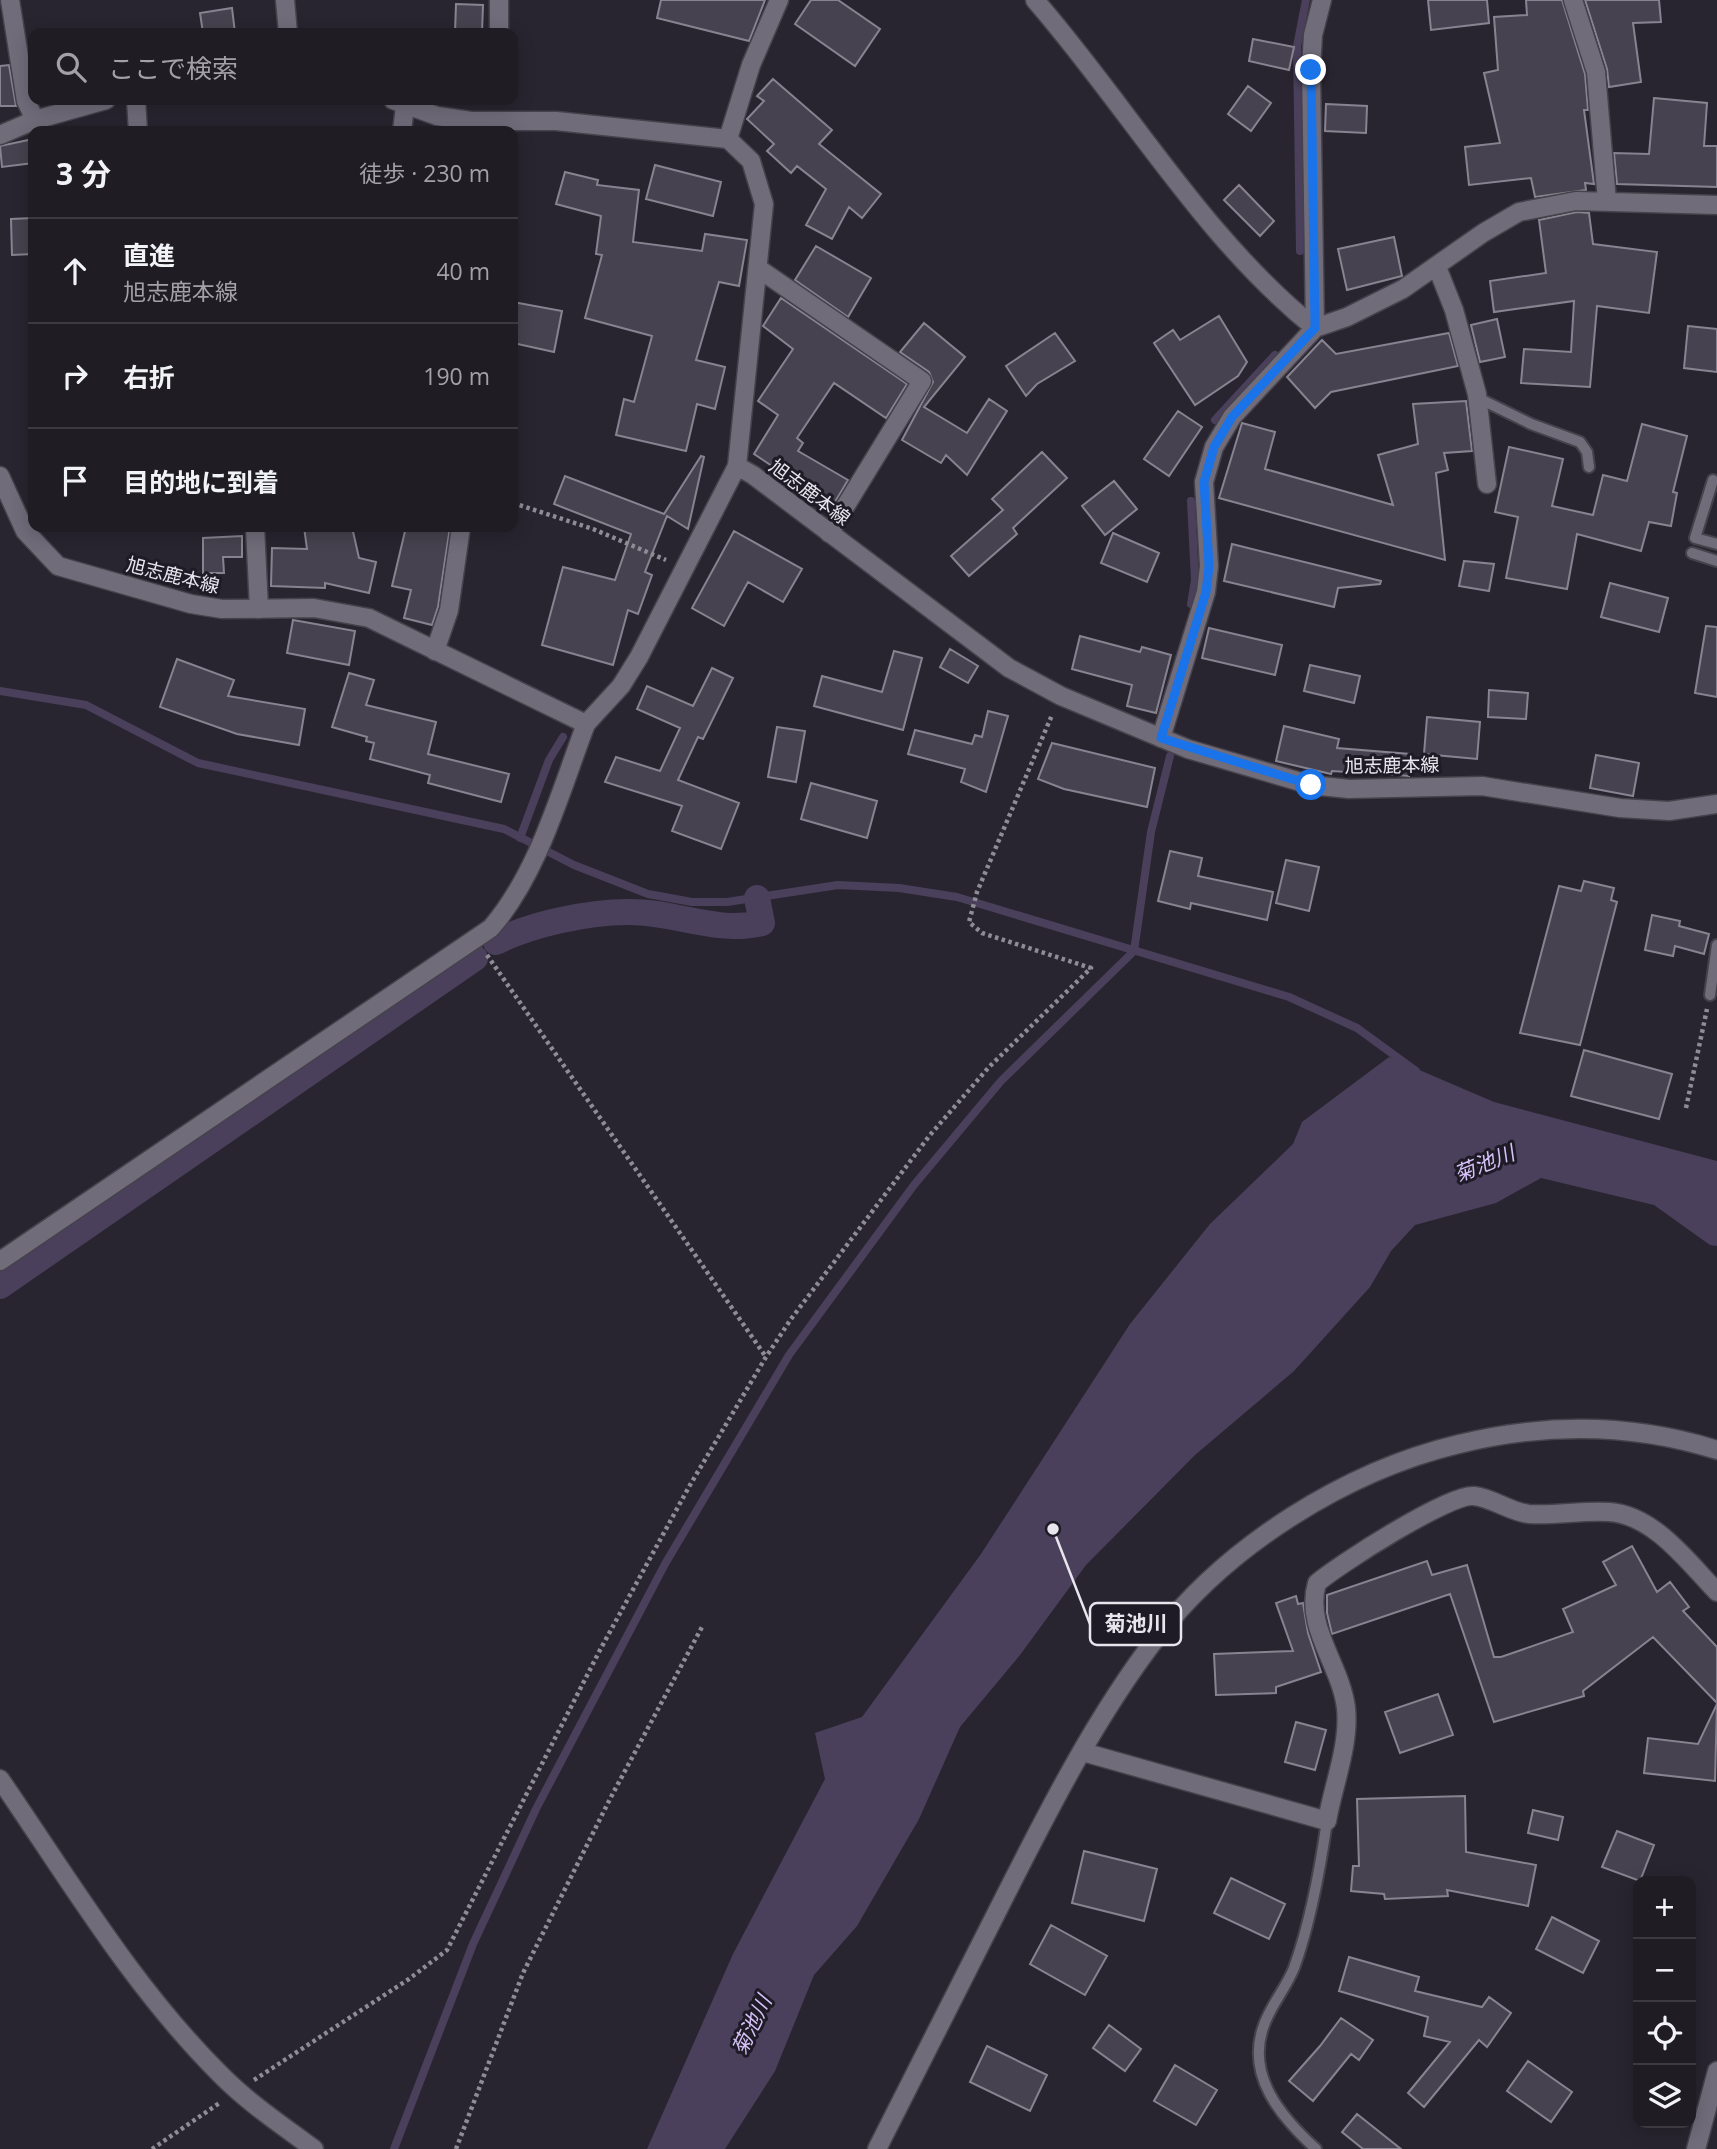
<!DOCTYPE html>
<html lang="ja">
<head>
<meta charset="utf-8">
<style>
	body { margin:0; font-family:"Open Sans","Noto Sans JP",sans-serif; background:#27252c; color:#f1f3f6 }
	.controls { position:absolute; right:21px; bottom:21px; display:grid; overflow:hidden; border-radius:14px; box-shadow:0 4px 18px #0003 }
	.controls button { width:63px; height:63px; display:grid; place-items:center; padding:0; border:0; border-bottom:2px solid #3c3a41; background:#1f1c24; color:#f1f3f6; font:35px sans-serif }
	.stop { position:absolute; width:21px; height:21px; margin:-16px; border:5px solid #1a73e8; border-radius:50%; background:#fff }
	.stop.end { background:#1a73e8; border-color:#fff; box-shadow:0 2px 7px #0008 }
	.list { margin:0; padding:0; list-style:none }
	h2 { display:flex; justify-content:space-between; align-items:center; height:91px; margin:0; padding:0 28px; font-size:30px }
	h2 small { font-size:23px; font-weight:400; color:#a1a1a6 }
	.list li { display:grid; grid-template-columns:46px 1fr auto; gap:21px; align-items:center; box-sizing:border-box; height:105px; padding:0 28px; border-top:2px solid #3c3a41 }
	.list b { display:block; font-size:26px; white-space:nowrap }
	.list p { margin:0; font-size:23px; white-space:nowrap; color:#a1a1a6 }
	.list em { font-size:23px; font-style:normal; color:#a1a1a6 }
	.icon { flex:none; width:38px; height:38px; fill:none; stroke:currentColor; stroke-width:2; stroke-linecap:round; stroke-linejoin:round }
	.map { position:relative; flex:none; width:1717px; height:2149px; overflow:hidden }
	.search { position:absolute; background:#1f1c24; box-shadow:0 4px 18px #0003; left:28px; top:28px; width:490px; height:77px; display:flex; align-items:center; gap:18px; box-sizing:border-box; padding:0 24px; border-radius:14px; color:#a1a1a6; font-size:26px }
	.panel { position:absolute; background:#1f1c24; box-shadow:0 4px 18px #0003; left:28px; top:126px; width:490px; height:406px; border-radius:14px }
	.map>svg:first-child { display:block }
</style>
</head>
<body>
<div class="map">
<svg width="1717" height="2149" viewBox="0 0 1717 2149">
	<rect width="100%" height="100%" fill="#292530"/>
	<path fill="#4a405c" d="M1389 1057 1494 1102 1717 1161V1246L1710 1245 1654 1205 1541 1178 1496 1203 1415 1225 1391 1251 1370 1287 1294 1371 1195 1455 1086 1565 1020 1655 960 1727 919 1819 857 1926 814 1975 775 2071 725 2149H647L733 1954 825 1779 815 1733 862 1717 981 1554 1130 1324 1210 1224 1293 1144 1302 1122Z"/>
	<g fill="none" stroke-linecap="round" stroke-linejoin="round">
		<path stroke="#4a405c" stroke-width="8" d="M1300 251 1297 46 1306 0
			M1215 420 1275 355
			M1191 604 1195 580 1191 501
			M0 691 86 705 198 763 504 829 574 865 648 894 692 902H727L838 885 899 888 957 897 1289 997 1357 1028 1416 1071
			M520 838 549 760 563 737
			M394 2149 473 1944 536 1809 665 1564 789 1355 914 1185 1001 1081 1134 951 1151 832 1170 756"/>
		<path stroke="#4a405c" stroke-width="26" d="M496 942C531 924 588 912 628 912 674 911 715 934 762 923L757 898
			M0 1286 475 958"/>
	</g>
	<path fill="#46424f" stroke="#888391" stroke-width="2" d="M661 0H765L749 41 657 18Z
		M811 0H838L880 29 855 66 795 24Z
		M1428 0H1487L1489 23 1431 30Z
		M1526 0H1562L1585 74 1588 110H1584L1594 184 1585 183 1586 190 1535 197 1531 178 1469 185 1465 147 1500 143 1484 73 1498 70 1494 17 1527 15Z
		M1585 0H1659L1661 22 1633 23 1641 82 1609 87 1607 69Z
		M456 4 483 5 482 33H455Z
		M232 8 235 33H203L200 13Z
		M1253 39 1294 47 1289 70 1249 61Z
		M9 65 16 106H0V66Z
		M773 79 832 130 819 144 881 194 862 218 849 207 832 239 806 225 826 189 797 166 791 173 767 151 774 144 747 119 764 101 757 96Z
		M1248 86 1271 103 1251 131 1228 114Z
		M1654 98 1707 103 1704 146H1717V187L1617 184 1614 153 1649 154Z
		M1326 104 1367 106 1366 133 1325 131Z
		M33 139V163L2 167 0 146Z
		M655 165 721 182 713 216 646 199Z
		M565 172 598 180 597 185 639 190 633 242 702 251 705 234 747 240 739 286 719 282 696 360 725 367 715 409 697 404 686 451 616 435 624 399 634 402 652 336 585 318 602 255 596 254 601 216 556 204Z
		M1239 185 1274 221 1260 236 1224 200Z
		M1577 212 1589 213 1593 244 1657 252 1649 313 1597 306 1590 387 1521 383 1524 349 1571 352 1574 301 1494 312 1490 281 1546 273 1539 220Z
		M33 218V254L12 255 11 219Z
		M1394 237 1402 276 1347 290 1338 249Z
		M816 246 871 278 848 317 795 280Z
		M781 298 907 384 886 418 834 383 797 438 803 443 798 451 848 480 832 507 791 484 793 480 754 454 778 415 758 401 793 349 763 326Z
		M513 302 562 311 554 352 513 343Z
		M1219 316 1247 362 1238 376 1195 405 1154 343 1173 330 1180 340Z
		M1497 319 1505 357 1480 362 1471 325Z
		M924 323 965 357 924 407 967 433 989 399 1007 411 967 475 946 455 941 463 902 440 933 382 929 372 900 352Z
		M1688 326 1717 329V372L1684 368Z
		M1055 333 1075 361 1037 384 1026 396 1006 366Z
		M1449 333 1458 366 1331 392 1315 408 1287 377 1322 340 1336 354Z
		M1466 401 1472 451 1444 453 1448 470 1436 473 1445 560 1219 498 1242 423 1275 432 1265 469 1393 505 1378 455 1418 444 1413 404Z
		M1178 411 1202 427 1169 476 1144 459Z
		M1642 424 1687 436 1673 492 1677 493 1671 526 1649 522 1641 551 1577 534 1567 589 1506 578 1518 517 1495 512 1509 447 1563 459 1552 506 1593 515 1603 475 1627 481Z
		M1042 452 1067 478 1013 528 1017 534 969 576 951 556 1003 510 992 499Z
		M701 456 704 457 688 529 667 516 645 572 652 575 638 614 628 610 613 665 542 645 563 567 615 580 631 534 554 504 565 476 664 514Z
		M1114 481 1137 509 1105 535 1082 506Z
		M304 527H352L359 558 376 562 369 593 325 583V588L271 586 272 548 307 549Z
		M406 527H450L438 607 432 625 404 618 411 590 392 586Z
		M734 531 802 569 783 602 748 582 724 626 692 608Z
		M1113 533 1159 553 1147 582 1101 563Z
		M242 536V557H223L224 573H203V538Z
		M1232 544 1381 581 1380 584 1338 588 1334 607 1224 581Z
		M1464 561 1494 564 1489 591 1459 586Z
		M1610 583 1668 598 1659 632 1601 617Z
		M293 620 355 631 349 665 287 653Z
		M1706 626 1717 627V697L1695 693Z
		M1209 628 1282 645 1275 675 1202 658Z
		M1080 636 1140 652 1142 647 1171 655 1156 713 1127 706 1132 685 1072 669Z
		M950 649 978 666 968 683 940 667Z
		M894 651 922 658 903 730 814 706 822 676 882 692Z
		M177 659 234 680 228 696 305 709 299 745 237 734 160 707Z
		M1310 665 1360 676 1354 703 1304 691Z
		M712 668 733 678 703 739 698 737 678 780 739 803 721 849 672 831 682 806 605 782 616 757 660 771 680 728 637 709 647 686 693 706Z
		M349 673 374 680 366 705 436 722 428 754 509 774 501 802 428 783 430 775 370 759 374 743 366 741 367 737 332 727Z
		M1489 690 1528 693 1526 719 1488 717Z
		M988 711 1008 716 986 792 961 782 965 769 908 754 915 730 972 744 975 735 982 737Z
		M1427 717 1480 722 1477 759 1424 754Z
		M1284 726 1339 739 1337 748 1410 754 1409 776 1332 771 1331 774 1276 761Z
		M777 727 805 731 796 782 768 777Z
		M1052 743 1155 768 1147 807 1064 789 1038 779Z
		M1596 755 1639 763 1633 796 1590 788Z
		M811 783 877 801 867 838 801 819Z
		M1170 851 1202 858 1198 876 1273 892 1267 920 1191 903 1190 909 1158 901Z
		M1286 860 1319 867 1309 911 1276 903Z
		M1584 881 1614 888 1611 900 1617 902 1580 1045 1520 1033 1559 886 1581 891Z
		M1652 915 1680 921 1679 926 1709 934 1704 954 1675 946 1673 956 1645 950Z
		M1584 1050 1672 1074 1659 1119 1571 1096Z
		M1632 1546 1657 1592 1670 1582 1689 1607 1683 1611 1717 1647V1703L1653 1637 1583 1691 1584 1696 1494 1722 1450 1594 1332 1634 1327 1613V1595L1427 1561 1432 1575 1467 1565 1494 1657H1501L1573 1632 1563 1609 1616 1585 1603 1562Z
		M1296 1596 1298 1604 1303 1603 1308 1633 1321 1672 1276 1687V1693L1216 1695 1214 1654 1293 1651 1276 1603Z
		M1438 1694 1453 1735 1400 1753 1385 1712Z
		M1717 1704 1715 1781 1644 1773 1648 1738 1698 1744Z
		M1296 1722 1326 1730 1315 1770 1285 1762Z
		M1465 1796 1466 1852 1536 1865 1528 1906 1447 1890 1448 1896 1385 1899 1384 1894 1351 1891 1353 1866H1359L1357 1799Z
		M1533 1810 1563 1817 1558 1840 1528 1833Z
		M1617 1831 1654 1845 1640 1881 1602 1867Z
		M1084 1851 1157 1869 1144 1921 1072 1903Z
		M1231 1878 1285 1904 1269 1939 1214 1913Z
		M1552 1917 1599 1941 1583 1973 1536 1949Z
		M1051 1925 1107 1956 1085 1995 1030 1964Z
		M1349 1957 1419 1977 1415 1991 1482 2007 1489 1997 1511 2013 1487 2047 1479 2040 1424 2107 1408 2093 1450 2042 1424 2036 1428 2017 1339 1991Z
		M1341 2018 1373 2040 1359 2060 1351 2054 1313 2101 1289 2081 1320 2046Z
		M1109 2025 1141 2049 1125 2071 1093 2048Z
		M987 2046 1047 2075 1030 2111 970 2082Z
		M1528 2061 1572 2092 1551 2122 1507 2091Z
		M1175 2065 1217 2090 1196 2125 1154 2101Z
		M1357 2114 1401 2149H1363L1342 2132Z"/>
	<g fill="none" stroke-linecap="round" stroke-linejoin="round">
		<g stroke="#45424b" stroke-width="14">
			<path id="lane" d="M1478 398 1531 424 1580 442 1587 452 1589 467
				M1713 480 1695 538 1717 544
				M1692 553 1717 561
				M1710 995 1717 945
				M1316 2149C1281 2117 1245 2075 1264 2025 1271 2005 1286 1988 1294 1968 1311 1921 1320 1870 1327 1821"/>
		</g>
		<g stroke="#45424b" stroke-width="21">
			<path id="street" d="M10 0 26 101 35 120
				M285 0 288 33
				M499 0V33
				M1035 0C1129 108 1202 237 1315 328
				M1573 0 1596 72 1607 201
				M136 100 138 131
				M393 100 437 116 471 121H556L728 139 751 161 764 204 737 466
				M402 131 405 106
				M0 135 35 120 106 100
				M728 139 751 65 779 0
				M1437 267 1454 310 1477 394 1487 484
				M759 269 922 381 829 533
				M1315 328 1311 70 1313 35 1322 0
				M255 527 259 609
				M435 651 449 610 461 527
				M1161 738 1206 592 1209 566 1204 482 1214 447 1232 417 1315 328 1347 317 1403 289 1483 233 1519 212 1576 201 1717 205
				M0 1261 491 928C539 872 560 792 586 724
				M1083 1752 1327 1821C1333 1786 1350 1744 1346 1708 1341 1665 1304 1627 1317 1583 1338 1565 1450 1493 1474 1496 1493 1498 1510 1512 1529 1514 1556 1516 1582 1510 1609 1512 1654 1515 1688 1562 1717 1592
				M877 2149C920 2064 963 1979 1006 1894 1050 1807 1097 1715 1157 1637 1228 1545 1346 1471 1459 1444 1545 1423 1632 1423 1717 1450
				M1696 2149 1717 2071"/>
		</g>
		<g stroke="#45424b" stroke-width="21">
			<path id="secondary" d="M0 476 25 531 58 566 191 604 222 609 314 608 369 618 586 724 621 686 639 657 737 466 753 475 1009 668 1061 696 1188 749 1311 785 1349 789 1482 786 1620 808 1669 811 1717 804
				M0 1779C70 1881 134 1989 222 2076 250 2104 283 2126 314 2149"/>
		</g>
		<path stroke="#8f8c95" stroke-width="4.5" stroke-dasharray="3.5 3.5" stroke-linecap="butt" d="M513 503 593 529 666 560
			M487 955 766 1357
			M1686 1108 1707 1009
			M254 2080 409 1979 447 1950 600 1650 690 1485 766 1357 791 1319 930 1135 989 1067 1091 968 982 933 969 922 977 892 1052 715
			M152 2149 221 2102
			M456 2149 523 1973 611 1797 702 1627"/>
		<use href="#lane" stroke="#716c7a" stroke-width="10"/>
		<use href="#street" stroke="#716c7a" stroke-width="18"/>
		<use href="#secondary" stroke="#716c7a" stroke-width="18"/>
	</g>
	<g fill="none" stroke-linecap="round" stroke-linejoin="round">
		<path stroke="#1a73e8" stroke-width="9" d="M1311 70 1315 328 1232 417 1214 447 1204 482 1209 566 1206 592 1161 738 1311 785"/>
	</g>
	<g text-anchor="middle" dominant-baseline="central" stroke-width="6" stroke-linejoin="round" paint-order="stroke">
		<g font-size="19" fill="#e8e5ed" stroke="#1f1b26">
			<text transform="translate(810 492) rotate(37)">旭志鹿本線</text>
			<text transform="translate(173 575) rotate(14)">旭志鹿本線</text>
			<text transform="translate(1392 765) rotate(-1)">旭志鹿本線</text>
		</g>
		<g font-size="21" font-style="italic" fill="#d5c1f8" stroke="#1f1b26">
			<text transform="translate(1484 1163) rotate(-22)">菊池川</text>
			<text transform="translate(751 2025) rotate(-64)">菊池川</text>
		</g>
	</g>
	<path fill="none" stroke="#e8e5ed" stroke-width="2.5" d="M1053 1529L1090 1624"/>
	<circle fill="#e8e5ed" stroke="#1f1b26" stroke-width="2.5" cx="1053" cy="1529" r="7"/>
	<rect fill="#1f1b26" stroke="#e8e5ed" stroke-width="2.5" x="1090" y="1603" width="91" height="42" rx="7"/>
	<g font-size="21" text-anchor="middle" font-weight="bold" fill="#e8e5ed">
		<text x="1136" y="1631">菊池川</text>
	</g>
</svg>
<div class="controls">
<button>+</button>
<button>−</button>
<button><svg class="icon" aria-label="locate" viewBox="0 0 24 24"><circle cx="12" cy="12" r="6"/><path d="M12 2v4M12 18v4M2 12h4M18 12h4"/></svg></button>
<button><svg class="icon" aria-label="layers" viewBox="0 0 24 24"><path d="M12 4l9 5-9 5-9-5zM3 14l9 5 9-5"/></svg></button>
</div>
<div class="stop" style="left:1311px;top:785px"></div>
<div class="stop end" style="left:1311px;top:70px"></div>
<div class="search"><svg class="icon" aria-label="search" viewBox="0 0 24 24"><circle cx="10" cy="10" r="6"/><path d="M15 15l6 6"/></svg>ここで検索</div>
<section class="panel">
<h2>3 分<small>徒歩 · 230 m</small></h2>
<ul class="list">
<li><svg class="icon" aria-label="ahead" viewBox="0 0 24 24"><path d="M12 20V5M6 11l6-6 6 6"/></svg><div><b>直進</b><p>旭志鹿本線</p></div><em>40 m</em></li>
<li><svg class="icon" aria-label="right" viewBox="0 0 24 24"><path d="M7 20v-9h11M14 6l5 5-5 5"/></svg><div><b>右折</b></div><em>190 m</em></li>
<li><svg class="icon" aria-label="arrive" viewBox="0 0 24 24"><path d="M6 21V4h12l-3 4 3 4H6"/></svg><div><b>目的地に到着</b></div></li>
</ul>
</section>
</div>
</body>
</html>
